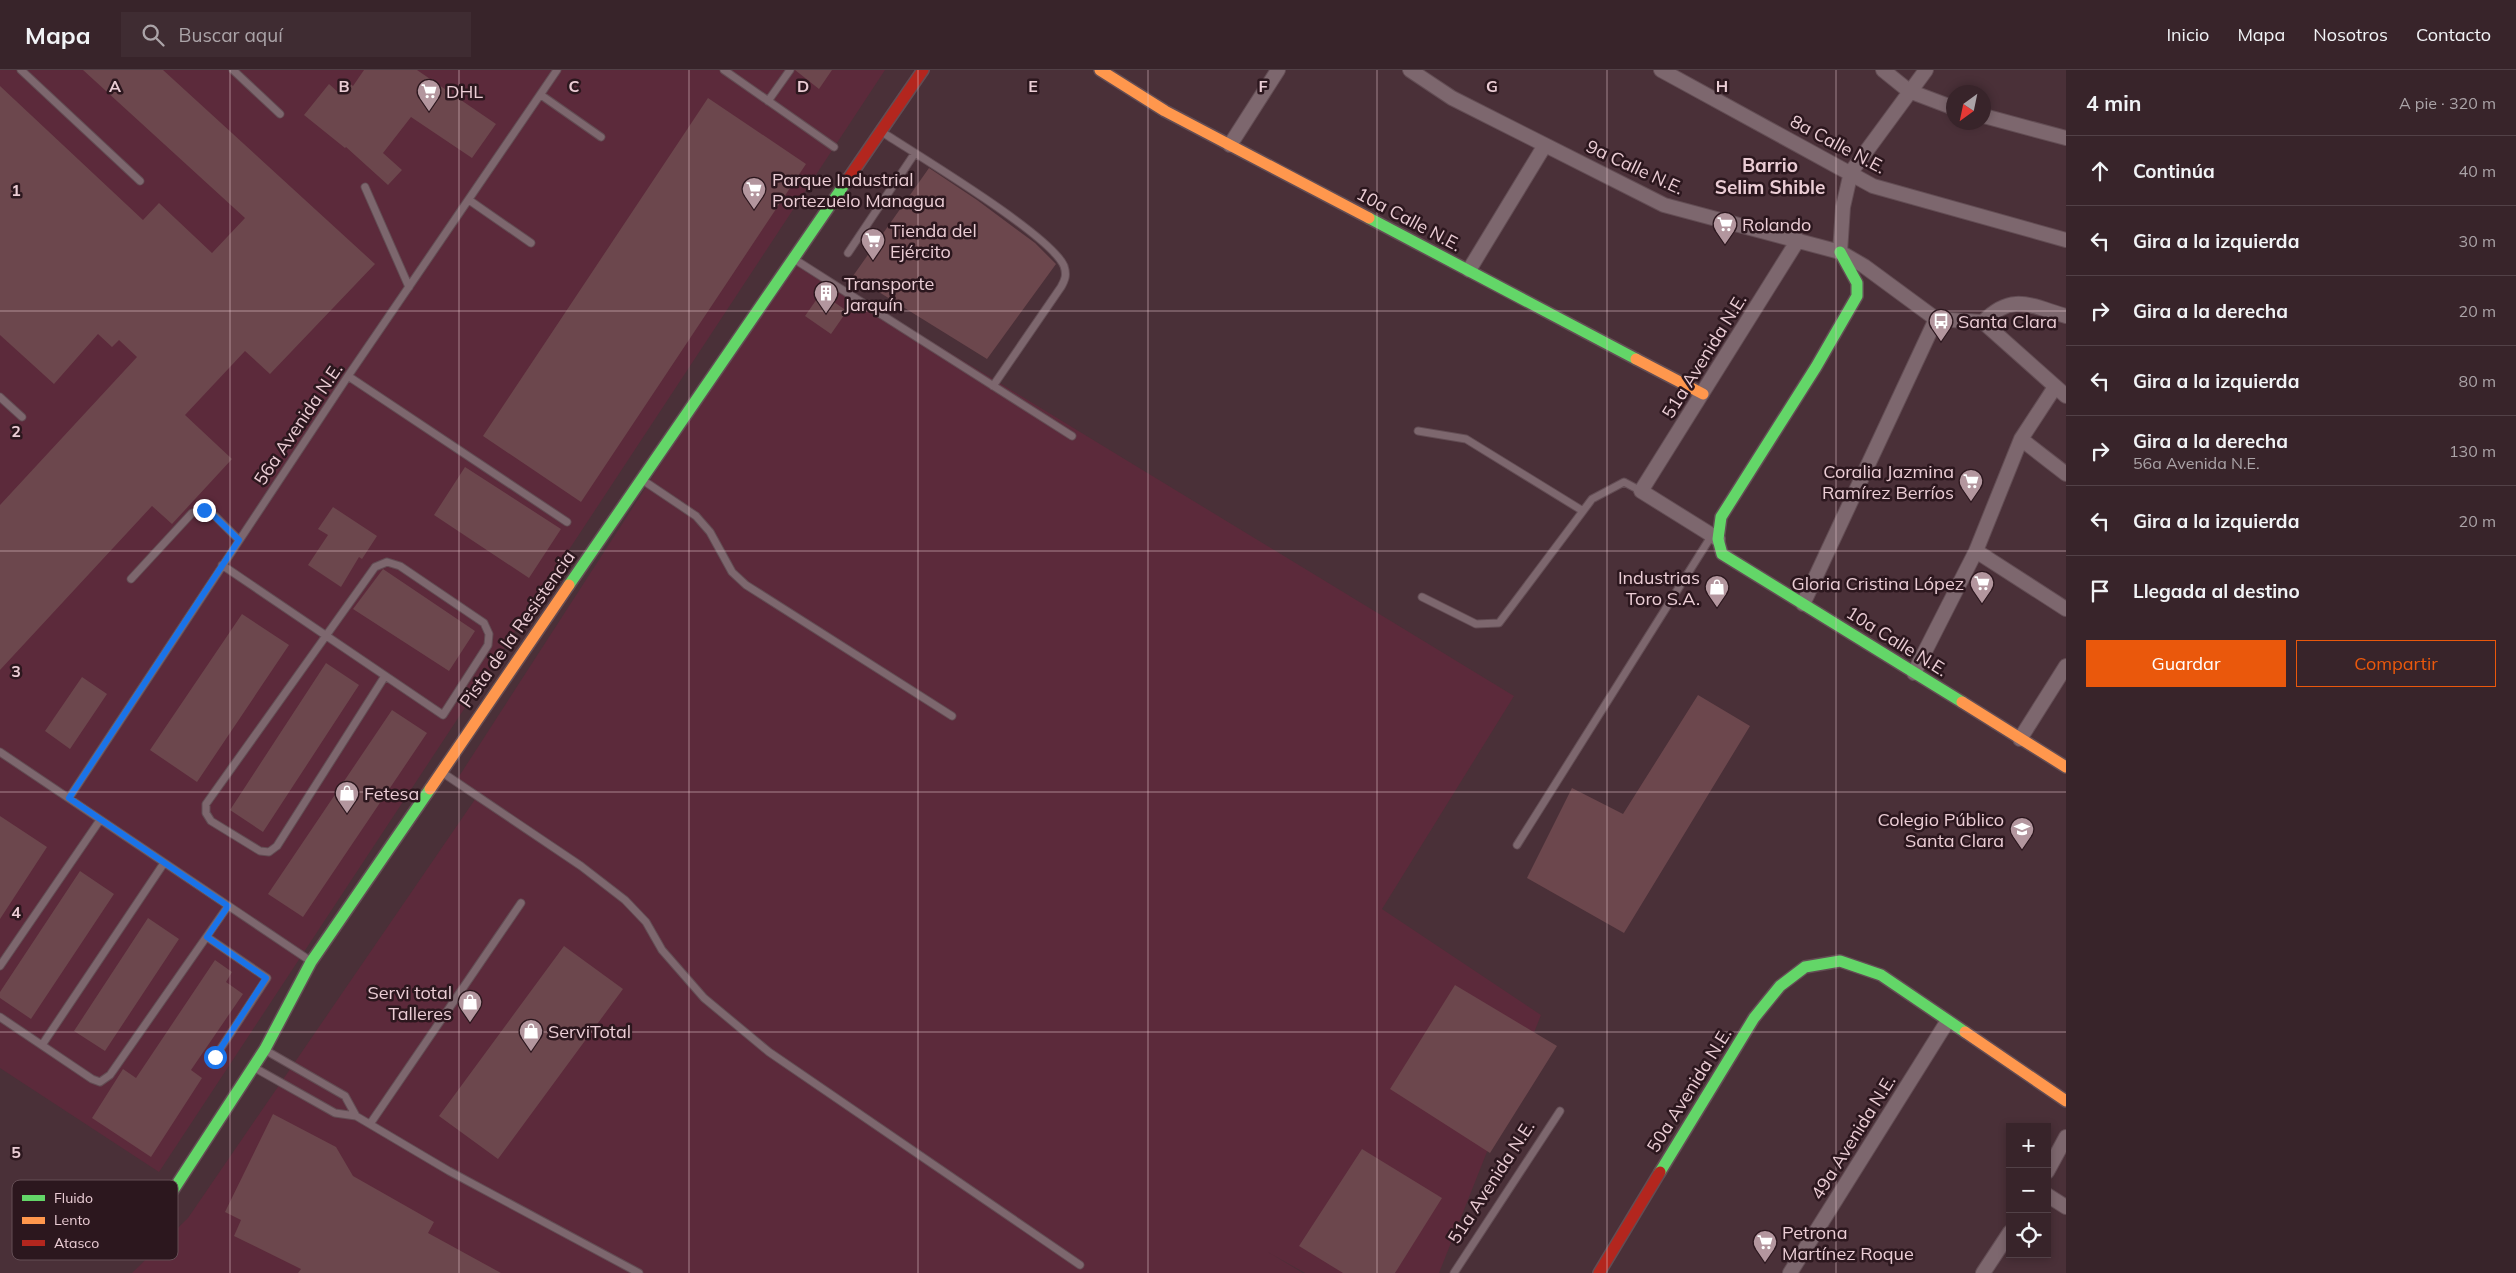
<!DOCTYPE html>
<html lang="es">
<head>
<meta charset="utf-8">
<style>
	body { margin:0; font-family:Mulish,sans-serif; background:#3f2c32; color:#f1f3f6 }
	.controls { position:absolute; right:15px; bottom:15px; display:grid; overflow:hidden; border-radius:0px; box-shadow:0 2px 8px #0003 }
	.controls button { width:45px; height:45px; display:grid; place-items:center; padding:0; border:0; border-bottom:1px solid #524147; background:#38242a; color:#f1f3f6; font:25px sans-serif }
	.compass { position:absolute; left:1946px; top:15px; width:45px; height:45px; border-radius:50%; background:#38242a; box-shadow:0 2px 8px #0003; rotate:213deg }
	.stop { position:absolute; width:15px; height:15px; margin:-11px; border:4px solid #1a73e8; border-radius:50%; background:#fff }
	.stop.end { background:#1a73e8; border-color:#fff; box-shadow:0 1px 5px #0008 }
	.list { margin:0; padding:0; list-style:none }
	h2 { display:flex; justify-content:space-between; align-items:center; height:65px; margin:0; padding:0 20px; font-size:21px }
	h2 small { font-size:16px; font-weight:400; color:#aba4a8 }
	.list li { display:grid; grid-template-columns:32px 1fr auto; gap:15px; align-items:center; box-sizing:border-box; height:70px; padding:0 20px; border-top:1px solid #524147 }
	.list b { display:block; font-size:19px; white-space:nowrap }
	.list p { margin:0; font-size:16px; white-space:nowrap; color:#aba4a8 }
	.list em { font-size:16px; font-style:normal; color:#aba4a8 }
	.actions { display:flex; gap:10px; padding:15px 20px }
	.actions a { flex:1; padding:11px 0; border:1px solid #ea580c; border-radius:0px; text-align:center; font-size:18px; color:#ea580c }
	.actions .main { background:#ea580c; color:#fff }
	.icon { flex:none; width:28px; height:28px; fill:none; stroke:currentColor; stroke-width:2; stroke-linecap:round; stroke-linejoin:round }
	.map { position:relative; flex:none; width:2066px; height:1203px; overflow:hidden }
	header { display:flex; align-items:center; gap:30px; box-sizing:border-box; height:70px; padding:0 25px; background:#38242a; border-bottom:1px solid #524147 }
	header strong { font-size:24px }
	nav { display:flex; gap:28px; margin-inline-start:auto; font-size:18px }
	.search { width:350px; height:45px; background:#3f2c32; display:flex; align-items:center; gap:12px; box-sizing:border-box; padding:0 18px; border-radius:0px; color:#aba4a8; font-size:19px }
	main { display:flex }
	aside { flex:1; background:#38242a }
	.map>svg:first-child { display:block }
</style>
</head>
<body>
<header>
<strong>Mapa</strong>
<div class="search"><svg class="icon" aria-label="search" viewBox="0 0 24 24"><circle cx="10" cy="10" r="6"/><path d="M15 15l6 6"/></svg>Buscar aquí</div>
<nav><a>Inicio</a><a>Mapa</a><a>Nosotros</a><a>Contacto</a></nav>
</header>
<main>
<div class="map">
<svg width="2066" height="1203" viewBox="0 0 2066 1203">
	<rect width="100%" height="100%" fill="#4a3038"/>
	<path fill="#5c2a3b" d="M0 0H885L159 1102 0 998Z
		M794 188 1514 626 1382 839 1541 945 1439 1203H1305L1268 1182 1303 1203H132L188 1148 478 725 456 711Z"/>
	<path fill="#6c474d" d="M83 0H163L375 194 270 304 245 281 185 345 232 389 172 454 152 436 0 600V435L137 287 119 270 112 277 98 264 54 314 0 265V16L143 150 159 133 212 183 245 148Z
		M364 0H417L496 54 472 88 411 47 383 83 402 100 388 115 346 77 345 78 304 45 329 14 339 23 348 12 353 16Z
		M795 0H832L819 19Z
		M708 28 806 94 581 432 483 366Z
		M929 98 977 130 1035 173 1056 194 987 289 853 206Z
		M821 223 847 241 831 264 805 246Z
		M465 397 561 459 529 508 434 445Z
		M333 437 377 466 362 489 359 487 341 517 308 495 328 465 318 459Z
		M383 499 475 561 449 601 353 539Z
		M242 544 289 575 197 712 150 680Z
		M326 593 359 615 263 762 230 740Z
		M82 607 107 624 70 679 45 661Z
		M1698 625 1750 656 1624 863 1527 808 1572 718 1623 744Z
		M392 640 427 663 303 847 268 824Z
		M0 746 47 777 0 849Z
		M80 801 114 824 31 949 0 928V922Z
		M148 848 179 869 105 981 74 961Z
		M564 876 623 919 498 1089 439 1046Z
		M215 890 232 902 226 912 243 924 191 1000 202 1008 151 1087 92 1048 123 999 136 1008Z
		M1455 915 1557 976 1490 1083 1390 1019Z
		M273 1044 336 1077 353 1106 434 1152 428 1163 501 1203H298L301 1199 234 1166 241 1150 225 1142Z
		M1362 1079 1442 1128 1395 1203H1343L1299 1176Z"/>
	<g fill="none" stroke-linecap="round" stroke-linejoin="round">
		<g stroke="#634d54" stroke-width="9">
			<path id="lane" d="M21 0 140 111
				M233 0 280 44
				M724 0 834 77
				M541 25 601 67
				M768 31 790 0
				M882 62C917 85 1051 165 1064 196 1067 205 1065 210 1061 217L993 316
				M365 117 409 217
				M469 130 531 173
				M848 183 915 83
				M794 189 1072 366
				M348 306 567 452
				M0 327 22 347
				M1418 361 1466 369 1583 441
				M644 411 696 446 710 462 732 502 746 515 952 646
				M222 495C296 545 369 595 443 645L488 575 489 564 484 553 400 496 387 492 375 497 206 734V743L211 751 260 781 269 782 277 776 385 606
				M131 509 192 443 204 440 215 446 239 470
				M1422 527 1476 554 1499 553 1592 429 1624 412 1641 421
				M0 682 309 890
				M443 703 581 796 625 830 646 852 662 880 704 928 769 982 1080 1195
				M69 728 348 306 557 0
				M1517 775 1712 465
				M207 867 267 908 215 987
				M0 896 100 750
				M0 947 92 1009 100 1012 110 1005 228 836
				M42 975 164 793
				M265 980 345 1026 356 1046
				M255 998 335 1043 356 1046 449 1101 639 1203
				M370 1054 521 833
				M1454 1203 1560 1041"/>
		</g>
		<g stroke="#634d54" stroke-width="16">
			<path id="street" d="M1410 0 1452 28 1664 135 1840 182 1864 196 1936 249 1983 252 2066 326
				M1661 0 1873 116 2066 170
				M1883 0 1909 21 1954 38
				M1984 46 2066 68
				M1230 75 1278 0
				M1840 182 1843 137 1851 102 1926 0
				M1469 200 1545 75
				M1983 252C2012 222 2031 236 2066 246
				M2021 369 2066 404
				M1718 469 1641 421 1798 170
				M1976 481 2066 539
				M1803 534 1936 249
				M1914 603 1976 481 2021 369 2055 317
				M2020 669 2066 596
				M2047 1102 2066 1067
				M2047 1125 2066 1137
				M1790 1203 1947 952
				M1983 1203 2010 1162"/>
		</g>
		<g stroke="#634d54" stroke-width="14">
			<path id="fast" d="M1369 148 1636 289
				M1840 182 1857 213V226L1816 297 1721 447 1718 469 1722 484 1962 632
				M569 515 846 112
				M1660 1102 1754 948 1780 916 1805 897 1840 891 1881 905 1965 962
				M155 1148 265 979 311 892 430 719"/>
		</g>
		<g stroke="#634d54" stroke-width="14">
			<path id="slow" d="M1100 0 1165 41 1369 148
				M1636 289 1703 324
				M1962 632 2066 697
				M430 719 569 515
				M1965 962 2066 1031"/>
		</g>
		<g stroke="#634d54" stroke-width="14">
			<path id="jam" d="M846 112 923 0
				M1599 1203 1660 1102"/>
		</g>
		<use href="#lane" stroke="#7d676e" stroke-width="7"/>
		<use href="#street" stroke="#7d676e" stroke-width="14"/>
		<use href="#fast" stroke="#63d668" stroke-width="11"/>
		<use href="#slow" stroke="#ff974d" stroke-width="11"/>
		<use href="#jam" stroke="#b3261e" stroke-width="11"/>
	</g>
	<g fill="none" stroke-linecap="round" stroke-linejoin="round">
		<path stroke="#1a73e8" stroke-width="6" d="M204 440 214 446 239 470 69 728 228 836 207 867 266 908 215 987"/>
	</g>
	<path fill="none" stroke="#ebcdd5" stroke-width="1" stroke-opacity="0.55" d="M230 0V1203M459 0V1203M689 0V1203M918 0V1203M1148 0V1203M1377 0V1203M1607 0V1203M1836 0V1203M0 241H2066M0 481H2066M0 722H2066M0 962H2066"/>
	<defs>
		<g id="supermarket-pin" transform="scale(1.25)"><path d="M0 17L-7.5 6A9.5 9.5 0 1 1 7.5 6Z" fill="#b3969e" stroke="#2c171e"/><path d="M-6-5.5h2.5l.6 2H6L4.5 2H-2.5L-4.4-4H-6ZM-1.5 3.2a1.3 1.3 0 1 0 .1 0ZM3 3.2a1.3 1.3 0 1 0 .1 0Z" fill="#fff"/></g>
		<g id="building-pin" transform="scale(1.25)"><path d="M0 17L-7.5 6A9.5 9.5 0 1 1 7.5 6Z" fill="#b3969e" stroke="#2c171e"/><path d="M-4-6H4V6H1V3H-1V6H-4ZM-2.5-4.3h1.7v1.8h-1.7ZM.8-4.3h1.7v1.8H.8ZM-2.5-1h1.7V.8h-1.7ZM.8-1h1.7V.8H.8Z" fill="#fff"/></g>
		<g id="bus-pin" transform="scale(1.25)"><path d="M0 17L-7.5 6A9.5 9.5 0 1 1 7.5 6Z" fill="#b3969e" stroke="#2c171e"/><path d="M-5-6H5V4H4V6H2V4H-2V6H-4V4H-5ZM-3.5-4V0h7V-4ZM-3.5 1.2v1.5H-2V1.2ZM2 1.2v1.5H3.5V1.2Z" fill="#fff"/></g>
		<g id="shop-pin" transform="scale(1.25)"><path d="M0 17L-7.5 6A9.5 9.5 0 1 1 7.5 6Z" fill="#b3969e" stroke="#2c171e"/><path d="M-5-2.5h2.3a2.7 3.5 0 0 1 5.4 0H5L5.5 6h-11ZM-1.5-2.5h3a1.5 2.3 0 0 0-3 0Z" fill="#fff"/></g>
		<g id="school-pin" transform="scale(1.25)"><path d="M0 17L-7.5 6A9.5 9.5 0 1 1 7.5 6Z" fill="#b3969e" stroke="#2c171e"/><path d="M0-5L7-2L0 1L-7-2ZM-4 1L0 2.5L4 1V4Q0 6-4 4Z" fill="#fff"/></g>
	</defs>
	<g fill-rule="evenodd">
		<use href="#supermarket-pin" x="429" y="21"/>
		<use href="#supermarket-pin" x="754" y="119"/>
		<use href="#supermarket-pin" x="1725" y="154"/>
		<use href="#supermarket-pin" x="873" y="170"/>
		<use href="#building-pin" x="826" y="223"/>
		<use href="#bus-pin" x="1941" y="251"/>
		<use href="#supermarket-pin" x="1971" y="411"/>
		<use href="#supermarket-pin" x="1982" y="513"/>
		<use href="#shop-pin" x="1717" y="517"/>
		<use href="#shop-pin" x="347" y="723"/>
		<use href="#school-pin" x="2022" y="759"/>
		<use href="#shop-pin" x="470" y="932"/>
		<use href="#shop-pin" x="531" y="961"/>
		<use href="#supermarket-pin" x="1765" y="1172"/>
	</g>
	<g text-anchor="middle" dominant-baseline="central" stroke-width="5" stroke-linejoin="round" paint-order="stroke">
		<g font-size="18" fill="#ebcdd5" stroke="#2c171e" text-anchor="start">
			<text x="446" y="21">DHL</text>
			<text x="772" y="109">Parque Industrial<tspan x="772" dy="21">Portezuelo Managua</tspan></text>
			<text x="1742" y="154">Rolando</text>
			<text x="890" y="160">Tienda del<tspan x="890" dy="21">Ejército</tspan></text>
			<text x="844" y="213">Transporte<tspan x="844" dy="21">Jarquín</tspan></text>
			<text x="1958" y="251">Santa Clara</text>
			<text x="1954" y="401" text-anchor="end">Coralia Jazmina<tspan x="1954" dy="21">Ramírez Berríos</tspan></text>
			<text x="1700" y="507" text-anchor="end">Industrias<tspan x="1700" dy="21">Toro S.A.</tspan></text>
			<text x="1964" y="513" text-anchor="end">Gloria Cristina López</text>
			<text x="364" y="723">Fetesa</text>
			<text x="2004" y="749" text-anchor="end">Colegio Público<tspan x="2004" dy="21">Santa Clara</tspan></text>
			<text x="452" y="922" text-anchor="end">Servi total<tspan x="452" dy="21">Talleres</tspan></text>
			<text x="548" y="961">ServiTotal</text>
			<text x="1782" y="1162">Petrona<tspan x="1782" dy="21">Martínez Roque</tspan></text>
		</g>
		<g font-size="18" fill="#ebcdd5" stroke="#2c171e">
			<text transform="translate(1838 74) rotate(28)">8a Calle N.E.</text>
			<text transform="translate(1635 97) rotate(25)">9a Calle N.E.</text>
			<text transform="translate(1409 149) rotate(28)">10a Calle N.E.</text>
			<text transform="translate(1704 286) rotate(-58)">51a Avenida N.E.</text>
			<text transform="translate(298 354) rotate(-56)">56a Avenida N.E.</text>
			<text transform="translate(517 559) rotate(-55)">Pista de la Resistencia</text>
			<text transform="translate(1897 571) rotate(32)">10a Calle N.E.</text>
			<text transform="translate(1689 1020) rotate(-58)">50a Avenida N.E.</text>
			<text transform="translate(1853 1067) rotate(-58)">49a Avenida N.E.</text>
			<text transform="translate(1491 1112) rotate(-57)">51a Avenida N.E.</text>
		</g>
		<g font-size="19" font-weight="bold" fill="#ebcdd5" stroke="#2c171e">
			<text x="1770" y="95">Barrio<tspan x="1770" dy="22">Selim Shible</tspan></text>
		</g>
	</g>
	<rect x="12" y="1110" width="166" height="80" rx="8" fill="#2c171e" stroke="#654e55" stroke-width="1"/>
	<rect x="22" y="1125" width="23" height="6" fill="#63d668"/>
	<rect x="22" y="1147" width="23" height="7" fill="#ff974d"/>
	<rect x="22" y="1170" width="23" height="6" fill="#b3261e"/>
	<g font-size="14" fill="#ebcdd5">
		<text x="54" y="1133">Fluido</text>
		<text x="54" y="1155">Lento</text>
		<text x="54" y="1178">Atasco</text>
	</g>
	<g font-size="16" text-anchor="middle" font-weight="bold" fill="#ebcdd5" stroke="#2c171e" stroke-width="5" stroke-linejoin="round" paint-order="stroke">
		<text x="115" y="22">A</text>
		<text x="344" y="22">B</text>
		<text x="574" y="22">C</text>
		<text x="803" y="22">D</text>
		<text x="1033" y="22">E</text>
		<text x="1263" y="22">F</text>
		<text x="1492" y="22">G</text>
		<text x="1722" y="22">H</text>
		<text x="16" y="126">1</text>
		<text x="16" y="367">2</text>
		<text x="16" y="607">3</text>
		<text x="16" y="848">4</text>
		<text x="16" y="1088">5</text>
	</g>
</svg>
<div class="controls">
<button>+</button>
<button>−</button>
<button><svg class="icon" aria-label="locate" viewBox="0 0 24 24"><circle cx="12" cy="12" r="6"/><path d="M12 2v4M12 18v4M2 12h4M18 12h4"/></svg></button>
</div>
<svg class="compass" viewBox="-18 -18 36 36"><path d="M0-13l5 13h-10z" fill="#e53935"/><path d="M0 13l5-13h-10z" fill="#aba4a8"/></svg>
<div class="stop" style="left:215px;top:987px"></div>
<div class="stop end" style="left:204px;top:440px"></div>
</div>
<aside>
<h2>4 min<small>A pie · 320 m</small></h2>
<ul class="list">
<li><svg class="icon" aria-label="ahead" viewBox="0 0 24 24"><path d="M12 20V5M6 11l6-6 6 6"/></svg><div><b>Continúa</b></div><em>40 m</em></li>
<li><svg class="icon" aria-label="left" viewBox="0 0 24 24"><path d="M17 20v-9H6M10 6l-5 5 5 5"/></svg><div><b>Gira a la izquierda</b></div><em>30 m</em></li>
<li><svg class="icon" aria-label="right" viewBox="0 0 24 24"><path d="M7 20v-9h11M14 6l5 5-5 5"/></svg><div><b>Gira a la derecha</b></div><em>20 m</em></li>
<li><svg class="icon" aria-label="left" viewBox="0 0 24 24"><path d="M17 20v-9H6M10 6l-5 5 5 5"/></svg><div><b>Gira a la izquierda</b></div><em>80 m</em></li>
<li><svg class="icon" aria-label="right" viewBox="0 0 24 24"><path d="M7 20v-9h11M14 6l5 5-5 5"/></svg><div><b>Gira a la derecha</b><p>56a Avenida N.E.</p></div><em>130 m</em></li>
<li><svg class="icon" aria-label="left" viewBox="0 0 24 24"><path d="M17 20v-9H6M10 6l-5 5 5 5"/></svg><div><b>Gira a la izquierda</b></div><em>20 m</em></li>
<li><svg class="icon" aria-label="arrive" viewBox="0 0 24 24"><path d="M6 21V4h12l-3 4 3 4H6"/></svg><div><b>Llegada al destino</b></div></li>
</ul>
<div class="actions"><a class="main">Guardar</a><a>Compartir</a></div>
</aside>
</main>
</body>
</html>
